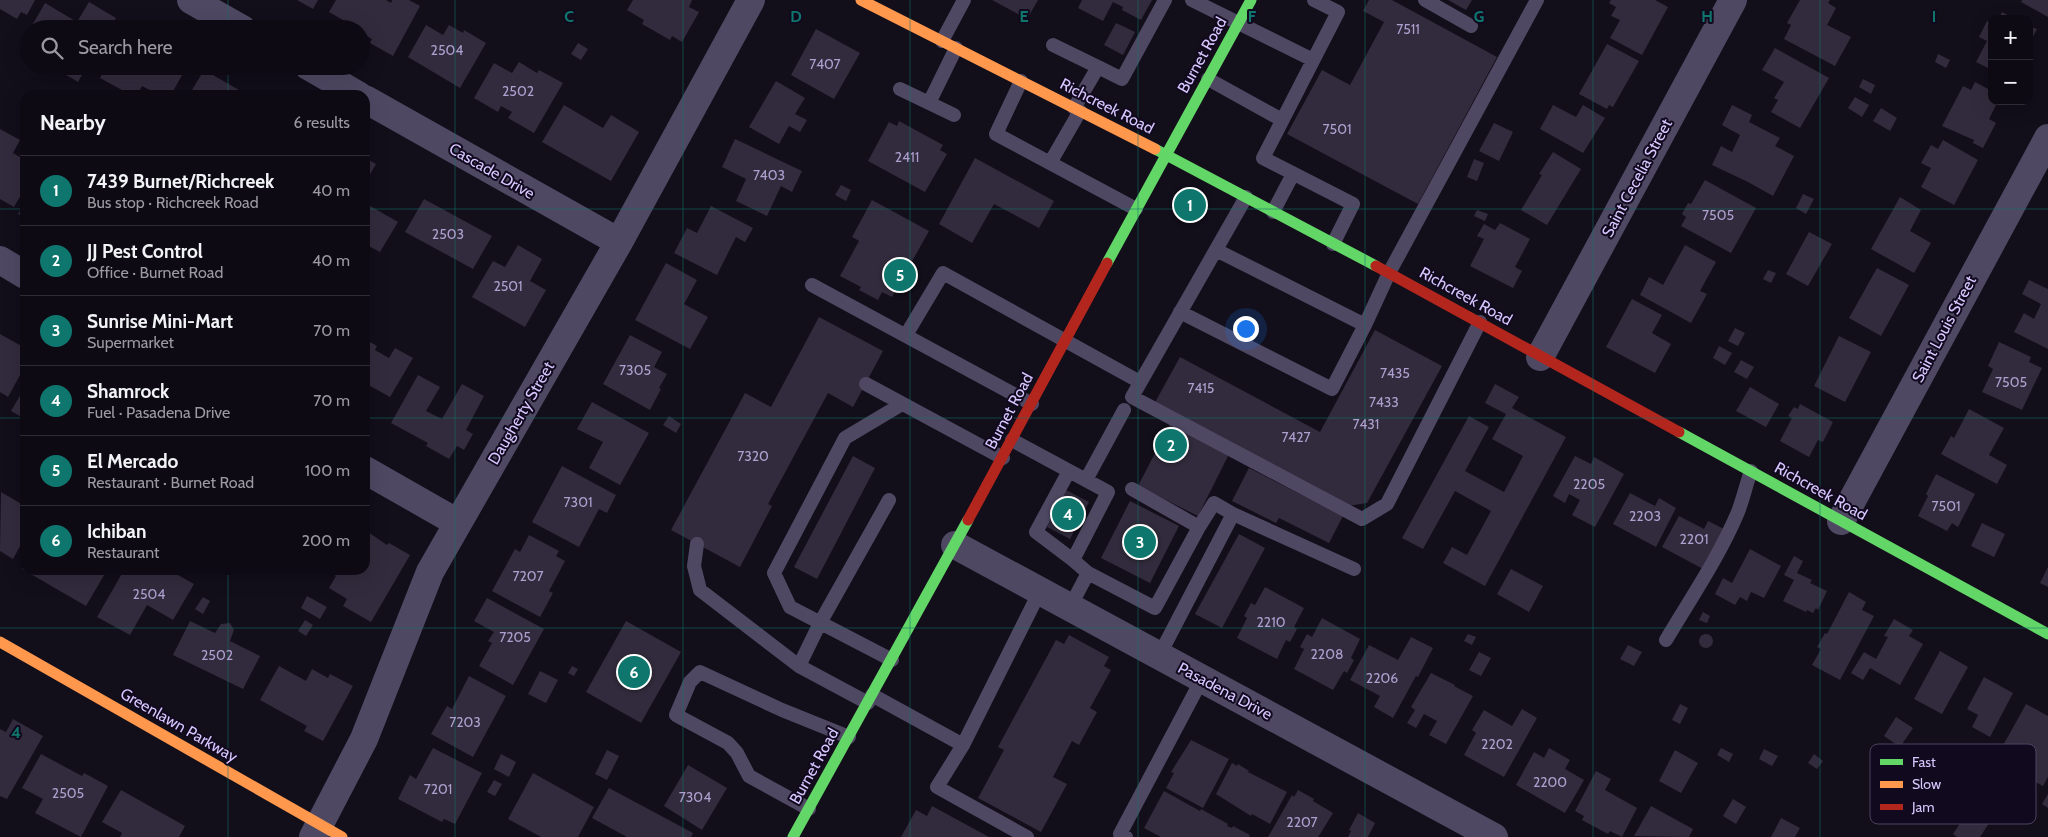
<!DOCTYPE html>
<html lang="en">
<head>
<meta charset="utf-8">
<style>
	body { margin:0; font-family:Cabin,sans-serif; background:#1c1822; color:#f1f3f6 }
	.controls { position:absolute; right:15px; top:15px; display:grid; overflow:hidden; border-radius:10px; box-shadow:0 5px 20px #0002 }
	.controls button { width:45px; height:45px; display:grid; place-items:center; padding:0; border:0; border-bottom:1px solid #2e2b34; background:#0e0a14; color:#f1f3f6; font:25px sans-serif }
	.you { position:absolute; left:1245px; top:328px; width:18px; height:18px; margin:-12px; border:4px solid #fff; border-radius:50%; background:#1a73e8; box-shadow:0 0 0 8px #1a73e833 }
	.badge { display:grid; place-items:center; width:32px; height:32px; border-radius:50%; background:#0f766e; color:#fff; font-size:16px; font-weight:700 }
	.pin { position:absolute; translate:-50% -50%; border:2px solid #fff; box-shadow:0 1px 5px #0006 }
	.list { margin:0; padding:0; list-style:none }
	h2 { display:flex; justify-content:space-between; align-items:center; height:65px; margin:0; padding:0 20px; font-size:21px }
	h2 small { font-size:16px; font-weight:400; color:#9b9aa0 }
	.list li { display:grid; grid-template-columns:32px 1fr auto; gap:15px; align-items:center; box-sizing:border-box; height:70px; padding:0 20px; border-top:1px solid #2e2b34 }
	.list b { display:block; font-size:19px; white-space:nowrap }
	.list p { margin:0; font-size:16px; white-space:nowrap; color:#9b9aa0 }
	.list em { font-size:16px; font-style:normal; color:#9b9aa0 }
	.icon { flex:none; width:28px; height:28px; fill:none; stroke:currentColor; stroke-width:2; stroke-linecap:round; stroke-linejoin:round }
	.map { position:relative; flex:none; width:2048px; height:837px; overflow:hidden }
	.search { position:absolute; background:#0e0a14; box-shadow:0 5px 20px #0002; left:20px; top:20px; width:350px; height:55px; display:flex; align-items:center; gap:12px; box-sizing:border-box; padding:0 18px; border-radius:28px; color:#9b9aa0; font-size:19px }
	.panel { position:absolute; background:#0e0a14; box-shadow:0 5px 20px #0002; left:20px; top:90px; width:350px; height:485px; border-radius:15px }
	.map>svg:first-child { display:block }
</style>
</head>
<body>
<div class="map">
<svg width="2048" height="837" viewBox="0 0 2048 837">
	<rect width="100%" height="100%" fill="#120e1a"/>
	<path fill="#322b3d" d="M0 0H35L27 15 21 12 17 19 0 9Z
		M297 0H318L313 9Z
		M336 0H386L391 3 392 0H409L420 6 393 56 370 43 372 39 361 33V29H352L348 27 350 24 329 12Z
		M633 0H692L689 7 699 12 682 42 672 36 670 40 642 24 644 20 627 10Z
		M992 0H1038L1027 19Z
		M1082 0H1152L1141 20 1122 10 1123 7 1113 2 1103 21 1078 8Z
		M1369 0H1392L1497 57 1418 204 1287 134 1322 70 1350 85 1384 22 1363 11Z
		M1448 0H1472L1466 10Z
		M1611 0H1655L1668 7 1642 55 1610 38 1620 20 1611 16 1616 7 1609 3Z
		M1800 0H1830L1828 3 1836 8 1827 25 1851 37 1835 66 1784 39 1791 25 1787 23Z
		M2022 0H2048V17L2021 2Z
		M89 2 116 18 109 29H30L45 3 77 22Z
		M2002 12 2015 19H1999Z
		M1987 21 1992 24V70L1976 62 1987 41 1979 37Z
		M1116 23 1135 32 1123 55 1104 45Z
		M426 25 443 35 449 25 463 33 464 30 486 43 460 88 408 57Z
		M2029 26 2037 29 2029 44Z
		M816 29 860 53 834 99 791 75Z
		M578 43 588 49 581 60 571 54Z
		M1607 44 1639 61 1613 107 1609 105 1607 109 1579 94Z
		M1775 48 1829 78 1800 128 1771 112 1778 100 1774 98 1784 82 1762 70Z
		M1938 54 1950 60 1946 68 1935 62Z
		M519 62 537 73 539 70 563 83 534 133 508 118 512 112 501 106 498 112 474 98 494 63 512 73Z
		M60 66H87L78 82 58 70Z
		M107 66H187L171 95H159L142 86 137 95H131L100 78Z
		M204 70 227 83 247 95H189Z
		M1863 79 1875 85 1871 94 1859 87Z
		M776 81 805 98 795 114 807 120 800 132 789 126 779 144 749 127Z
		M1975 82 1992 91V101H1998L1989 119 1996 123 1983 148 1973 143 1974 140 1942 126 1963 86 1971 90Z
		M1855 97 1869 105 1862 117 1848 108Z
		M564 105 603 128 611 115 639 132 611 181 542 142Z
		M1553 105 1576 117 1583 105 1605 118 1583 153 1540 129Z
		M1732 105 1752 115 1749 122 1780 138 1775 146 1794 156 1773 196 1748 182 1712 165 1721 146 1732 152 1740 135 1722 125Z
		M1881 108 1897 118 1890 131 1873 121Z
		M899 121 943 145 940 150 947 154 925 192 868 161 889 122 897 126Z
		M1494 123 1513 132 1499 161 1479 151Z
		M0 129 20 140 13 153 25 160V188L14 207 0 199Z
		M735 139 802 171 792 192 781 186 767 216 736 201 746 179 722 167Z
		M1943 140 1978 160 1954 205 1921 187 1931 168 1921 163 1931 145 1938 149Z
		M1553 152 1581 169 1547 225 1521 210 1542 175 1539 174Z
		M365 158 376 164 365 183Z
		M975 158 1054 201 1039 228 994 204 972 243 939 224Z
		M1474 159 1484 163 1477 181 1467 177Z
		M1705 180 1756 208 1731 253 1681 226 1686 217 1682 214 1688 203 1691 204Z
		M841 185 851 190 846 201 835 195Z
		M1803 194 1814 199 1806 214 1796 208Z
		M1900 197 1921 210 1910 231 1931 243 1914 273 1871 249Z
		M424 199 492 236 473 269 405 232Z
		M872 200 929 231 892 297 882 292 878 300 859 290 861 287 840 276 859 241 852 237Z
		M25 202V218L18 214Z
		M365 203 398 222 380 252 365 244Z
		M711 206 753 228 745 242 736 237 717 275 674 253 687 228 697 233Z
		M1477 210 1488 214 1485 221 1474 216Z
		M1500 223 1530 239 1515 267 1522 271 1513 288 1470 266 1484 239 1477 236 1484 224 1495 230Z
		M1809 232 1832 244 1808 286 1786 274Z
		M518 245 542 259 530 281 546 290 525 327 472 297 493 261 505 267Z
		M1685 245 1716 262 1700 291 1707 294 1691 323 1640 295 1649 277 1663 285Z
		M666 263 697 280 684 304 708 317 690 349 635 320Z
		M1877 268 1909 285 1881 336 1849 318Z
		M1768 270 1776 273 1771 283 1763 279Z
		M2029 280 2048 289V349L2014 332 2024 313 2034 319 2041 304 2022 294Z
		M1632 299 1662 315 1652 333 1671 344 1655 373 1606 347Z
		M819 317 883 351 853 407 828 393 768 504 772 506 740 567 671 530 745 393 771 407Z
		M1735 328 1745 333 1738 346 1728 341Z
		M1375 330 1442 366 1367 503 1341 507 1153 406 1180 357 1320 432Z
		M0 334 25 348V366L8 397 0 392Z
		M630 335 662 352 654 367 667 374 659 388 661 389 650 410 603 384Z
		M1839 336 1871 352 1845 402 1814 386Z
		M365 339 377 346 375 350 389 358 395 348 413 358 390 397 365 383Z
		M1999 342 2031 357 2029 362 2042 368 2022 410 1982 392 1993 369 1988 366Z
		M1719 346 1732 353 1725 365 1713 358Z
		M1741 360 1754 367 1747 379 1734 372Z
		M418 375 440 387 426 411 442 419 462 384 484 396 466 430 473 434 464 450 457 446 449 459 426 446 428 443 391 423Z
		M1495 384 1519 397 1512 408 1566 437 1485 586 1443 563 1452 547 1467 555 1491 511 1455 491 1423 549 1402 538 1469 416 1489 427 1465 471 1504 492 1523 456 1492 439 1506 414 1485 403Z
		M25 387V419L11 411Z
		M1750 387 1779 404 1766 427 1736 411Z
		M592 402 649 433 620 485 589 468 603 442 577 429Z
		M1800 404 1833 422 1823 442 1818 440 1809 457 1780 441 1792 418 1788 416 1794 407 1798 409Z
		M1969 409 2004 428 1989 455 2007 465 1997 484 1941 454 1951 436 1954 438Z
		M669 416 681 424 676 433 663 425Z
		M1170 424 1229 454 1198 516 1138 486Z
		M853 456 875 468 817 579 794 567Z
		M1575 456 1591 464 1594 457 1624 474 1595 527 1572 515 1580 500 1569 494 1565 503 1553 496Z
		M562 466 616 495 607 513 599 509 579 547 532 522Z
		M1249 468 1343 516 1329 543 1279 518 1276 523 1232 501Z
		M1936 474 1975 494 1958 527 1952 523 1947 531 1918 516 1928 496 1926 494Z
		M1066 490 1089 502 1070 539 1047 527Z
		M1 492 25 506V537L13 559 0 551Z
		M1630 493 1655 506 1659 498 1676 508 1656 547 1613 524Z
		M1130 501 1179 526 1150 583 1101 558Z
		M1679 516 1704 529 1708 521 1726 530 1705 570 1662 547Z
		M1982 523 2005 534 1994 557 1971 546Z
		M365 532 367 533 368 532 387 545 389 543 410 555 371 622 343 606 347 599 329 588 336 576 325 570H365Z
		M1239 534 1265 548 1222 628 1195 614Z
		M529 535 559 551 556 556 565 561 549 591 553 593 540 617 492 591 515 549 520 552Z
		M1750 549 1781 566 1764 598 1751 592 1747 601 1740 597 1735 605 1715 594 1723 578 1732 583Z
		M1794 556 1803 561 1797 573 1812 580 1810 583 1827 591 1818 610 1816 608 1813 613 1807 610 1806 612 1783 601 1794 580 1784 575Z
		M25 564V570H107L86 606 22 569Z
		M2048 567V587L2040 583Z
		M1511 569 1543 586 1529 612 1497 594Z
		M124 570H169L194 584 173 620 147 605 130 635 97 617Z
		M1265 587 1304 608 1294 627 1297 629 1290 642 1286 640 1277 659 1237 638 1247 618 1244 616 1251 603 1255 605Z
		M1849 592 1866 602 1862 610 1874 616 1840 680 1812 665 1821 649 1817 647 1825 633 1827 634Z
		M307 596 327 607 320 619 301 608Z
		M203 597 210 601 203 614 195 609Z
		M487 598 544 629 513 685 479 666 492 643 488 641 494 632 474 621Z
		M1703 612 1710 616 1707 623 1699 620Z
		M1322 618 1360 639 1351 658 1354 660 1347 673 1344 671 1333 690 1294 669 1304 649 1300 647 1307 634 1312 637Z
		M1894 619 1913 630 1909 636 1923 644 1900 685 1870 668 1863 680 1851 673 1864 652 1876 659 1888 637 1884 636Z
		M305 620 313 625 306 636 298 631Z
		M190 621 215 633 221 624 230 623 234 630 230 641 260 656 243 689 173 655Z
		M626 621 681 652 641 723 586 692Z
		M1699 641a7 7 0 1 1 14 0a7 7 0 1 1-14 0Z
		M1468 634 1476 637 1472 645 1464 641Z
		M1069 635 1109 657 1104 666 1111 670 1090 708 1097 712 1079 745 1072 741 1053 777 1067 784 1041 832 978 798 1004 750 998 747 1056 640 1064 644Z
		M1411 637 1433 648 1418 677 1416 676 1393 718 1374 707 1380 696 1350 680 1369 645 1398 660Z
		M1628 645 1642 652 1634 666 1620 659Z
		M1940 651 1968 667 1942 714 1914 699Z
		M1479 652 1491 658 1481 676 1469 670Z
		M279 666 306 681 312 669 328 678 330 674 353 686 323 741 304 731 307 726 260 700Z
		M572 666 578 669 574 676 568 673Z
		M540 671 558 680 546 703 528 694Z
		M1431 673 1455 685 1454 686 1473 696 1446 744 1429 735 1437 721 1424 714 1416 728 1407 723 1415 710 1411 707Z
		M469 676 506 696 473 757 431 734 447 706 452 709Z
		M1984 677 2013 693 1990 737 1972 727 1978 715 1967 709Z
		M1680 704 1688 708 1680 724 1672 720Z
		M2026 704 2048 716V777L2043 786 2028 778 2035 764 2022 757 2004 789 1985 778Z
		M1522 709 1537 718 1504 777 1464 755 1476 733 1472 730 1484 710 1512 726Z
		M1896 717 1913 728 1900 747 1884 736Z
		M13 719 43 736 7 799 0 796V729L6 732Z
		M1191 740 1229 759 1203 808 1166 788 1174 773 1171 772Z
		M433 748 482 773 455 824 444 819 442 822 398 799 410 775 416 779Z
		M1549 748 1570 760 1565 769 1584 780 1565 813 1516 785 1534 752 1544 758Z
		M1721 748 1733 754 1729 762 1717 755Z
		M1764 749 1778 756 1772 766 1759 759Z
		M607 750 619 756 607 780 595 774Z
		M1675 750 1698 763 1681 793 1659 781Z
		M41 754 82 776 84 773 108 786 81 837 35 813 43 799 22 788Z
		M501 754 516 762 509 777 494 769Z
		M1814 754 1823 761 1817 769 1808 763Z
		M1232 763 1237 766 1238 764 1249 771 1248 772 1287 792 1270 824 1252 814 1251 816 1216 794Z
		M688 765 727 788 702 830 664 806Z
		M1596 771 1611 779 1605 790 1637 808 1622 837 1610 831 1608 834 1582 820 1584 816 1575 811Z
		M533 773 594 807 578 837H541L508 819Z
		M494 780 502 784 495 796 487 792Z
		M609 788 693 833 691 837H627L592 818Z
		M121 790 185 826 179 837H120L122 833 102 822Z
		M1298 790 1314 799 1313 801 1333 813 1322 831 1318 837H1268L1292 795 1294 797Z
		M1164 791 1200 811 1201 809 1228 824 1227 826 1232 828 1233 826 1250 835 1249 837H1161L1144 828Z
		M2048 794V808L2042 804Z
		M1733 799 1746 807 1736 824 1723 816Z
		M1975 801 1995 814 1980 837H1957L1953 834Z
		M932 806 989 837H901L916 810 927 816Z
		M1651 806 1693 829 1689 837 1634 836Z
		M1358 813 1375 823 1368 837H1348L1351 831 1349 830Z
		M1781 818 1800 828 1795 837H1771Z"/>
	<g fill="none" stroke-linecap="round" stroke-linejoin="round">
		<path stroke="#4f4863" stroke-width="14" d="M1192 0 1313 60
			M1314 0 1338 12 1263 158 1353 204 1333 244
			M1425 0 1471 26
			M942 41 964 0
			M1053 45 1098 67 1074 108
			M1098 67 1122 79 1165 0
			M1208 79 1282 120
			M1021 81 996 134 1136 209
			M900 89 954 115
			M929 103 956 48
			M1050 163 1080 111
			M1246 197 1132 397 1362 519 1387 504 1480 322
			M1273 212 1293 174
			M812 285 1032 404
			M1180 312 1332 389 1365 325 1216 250
			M1365 325 1389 273 1537 0
			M906 335 943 273 1140 382
			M866 384 1003 458
			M1012 440 1108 492 1073 560 1088 573
			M1069 471 1036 532 1073 560
			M1086 480 1124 410
			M1132 489 1199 527 1214 503 1233 514 1159 656
			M1233 514 1354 569
			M697 544 694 566 700 590 799 666 868 703
			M1070 607 1088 573 1155 608 1199 527
			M1666 640C1691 598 1719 557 1738 512 1743 499 1746 485 1751 471
			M892 660 790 607 774 573 845 438 902 404
			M799 666 820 623 889 500
			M872 695 963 745
			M809 809 749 776 737 753 728 743 676 715 690 682 700 672 782 710 849 737
			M1027 837 937 787 963 745 1040 591
			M1126 837 1120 834 1202 679"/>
		<path stroke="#4f4863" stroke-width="28" d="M191 0 242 29
			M308 66 358 95
			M365 99 619 242
			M0 260 25 275
			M1540 357 1733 0
			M365 470 458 523
			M1841 521 2048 138
			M955 545 1494 837
			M313 837 364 739 430 572 619 242 751 0"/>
		<path stroke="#63d668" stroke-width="11" d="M1155 149 1376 266
			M1107 263 1251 0
			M1679 432 2048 634
			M793 837 968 520"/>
		<path stroke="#ff974d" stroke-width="11" d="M861 0 1155 149
			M0 642 342 837"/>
		<path stroke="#b3261e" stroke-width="11" d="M1376 266 1679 432
			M968 520 1107 263"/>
	</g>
	<path fill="none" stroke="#0f766e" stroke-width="1" stroke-opacity="0.55" d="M228 0V29M455 0V837M683 0V837M910 0V837M1138 0V837M1365 0V837M1593 0V837M1820 0V837M228 66V95M0 209H25M365 209H2048M0 418H25M365 418H2048M228 570V837M0 628H2048"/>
	<g text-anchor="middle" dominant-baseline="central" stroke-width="4" stroke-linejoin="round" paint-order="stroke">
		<g font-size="14" fill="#ae9fce">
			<text x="1408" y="29">7511</text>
			<text x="447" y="50">2504</text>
			<text x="825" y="64">7407</text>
			<text x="518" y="91">2502</text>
			<text x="1337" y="129">7501</text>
			<text x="907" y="157">2411</text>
			<text x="769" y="175">7403</text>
			<text x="1718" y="215">7505</text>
			<text x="448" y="234">2503</text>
			<text x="508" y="286">2501</text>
			<text x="635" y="370">7305</text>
			<text x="1395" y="373">7435</text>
			<text x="2011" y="382">7505</text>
			<text x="1201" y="388">7415</text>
			<text x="1384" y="402">7433</text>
			<text x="1366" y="424">7431</text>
			<text x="1296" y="437">7427</text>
			<text x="753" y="456">7320</text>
			<text x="1589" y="484">2205</text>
			<text x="578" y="502">7301</text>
			<text x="1946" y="506">7501</text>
			<text x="1645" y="516">2203</text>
			<text x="1694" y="539">2201</text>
			<text x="528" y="576">7207</text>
			<text x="149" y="594">2504</text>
			<text x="1271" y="622">2210</text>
			<text x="515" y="637">7205</text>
			<text x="1327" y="654">2208</text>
			<text x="217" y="655">2502</text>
			<text x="1382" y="678">2206</text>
			<text x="465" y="722">7203</text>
			<text x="1497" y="744">2202</text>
			<text x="1550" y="782">2200</text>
			<text x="438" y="789">7201</text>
			<text x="68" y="793">2505</text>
			<text x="695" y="797">7304</text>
			<text x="1302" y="822">2207</text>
		</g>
		<g font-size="16" fill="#d8c6ff" stroke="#110a1e">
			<text transform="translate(1202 55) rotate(-61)">Burnet Road</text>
			<text transform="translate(1107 106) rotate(27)">Richcreek Road</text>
			<text transform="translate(492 171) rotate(30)">Cascade Drive</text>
			<text transform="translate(1637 178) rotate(-62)">Saint Cecelia Street</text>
			<text transform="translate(1466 296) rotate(29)">Richcreek Road</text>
			<text transform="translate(1944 329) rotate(-62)">Saint Louis Street</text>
			<text transform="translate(1009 411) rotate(-62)">Burnet Road</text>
			<text transform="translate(521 413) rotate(-60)">Daugherty Street</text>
			<text transform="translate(1821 491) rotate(29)">Richcreek Road</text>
			<text transform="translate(1225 691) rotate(28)">Pasadena Drive</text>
			<text transform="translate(179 725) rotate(30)">Greenlawn Parkway</text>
			<text transform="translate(814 766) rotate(-61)">Burnet Road</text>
		</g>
	</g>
	<rect x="1870" y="744" width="166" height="80" rx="8" fill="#110a1e" stroke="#4d4262" stroke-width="1"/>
	<rect x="1880" y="759" width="23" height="6" fill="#63d668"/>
	<rect x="1880" y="781" width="23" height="7" fill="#ff974d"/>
	<rect x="1880" y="804" width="23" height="6" fill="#b3261e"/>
	<g font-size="14" fill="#d8c6ff">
		<text x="1912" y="767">Fast</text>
		<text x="1912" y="789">Slow</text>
		<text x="1912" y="812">Jam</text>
	</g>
	<g font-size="16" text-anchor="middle" font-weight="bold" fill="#0f766e" stroke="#110a1e" stroke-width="4" stroke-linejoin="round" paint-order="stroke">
		<text x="569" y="22">C</text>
		<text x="796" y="22">D</text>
		<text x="1024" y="22">E</text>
		<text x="1252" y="22">F</text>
		<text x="1479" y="22">G</text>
		<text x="1707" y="22">H</text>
		<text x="1934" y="22">I</text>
		<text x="16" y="738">4</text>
	</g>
</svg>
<div class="controls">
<button>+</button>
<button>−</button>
</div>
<div class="you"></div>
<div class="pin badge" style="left:1190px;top:205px">1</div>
<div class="pin badge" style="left:1171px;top:445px">2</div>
<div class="pin badge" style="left:1140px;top:542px">3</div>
<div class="pin badge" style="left:1068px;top:514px">4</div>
<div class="pin badge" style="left:900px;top:275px">5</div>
<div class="pin badge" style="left:634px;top:672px">6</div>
<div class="search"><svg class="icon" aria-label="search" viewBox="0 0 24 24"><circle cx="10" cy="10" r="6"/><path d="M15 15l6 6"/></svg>Search here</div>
<section class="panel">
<h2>Nearby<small>6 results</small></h2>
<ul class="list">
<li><span class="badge">1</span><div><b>7439 Burnet/Richcreek</b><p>Bus stop · Richcreek Road</p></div><em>40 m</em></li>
<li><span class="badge">2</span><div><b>JJ Pest Control</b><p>Office · Burnet Road</p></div><em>40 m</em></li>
<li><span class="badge">3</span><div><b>Sunrise Mini-Mart</b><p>Supermarket</p></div><em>70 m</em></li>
<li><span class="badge">4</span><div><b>Shamrock</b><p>Fuel · Pasadena Drive</p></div><em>70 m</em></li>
<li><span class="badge">5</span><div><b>El Mercado</b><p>Restaurant · Burnet Road</p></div><em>100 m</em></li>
<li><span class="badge">6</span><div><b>Ichiban</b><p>Restaurant</p></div><em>200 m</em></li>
</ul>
</section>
</div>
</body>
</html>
